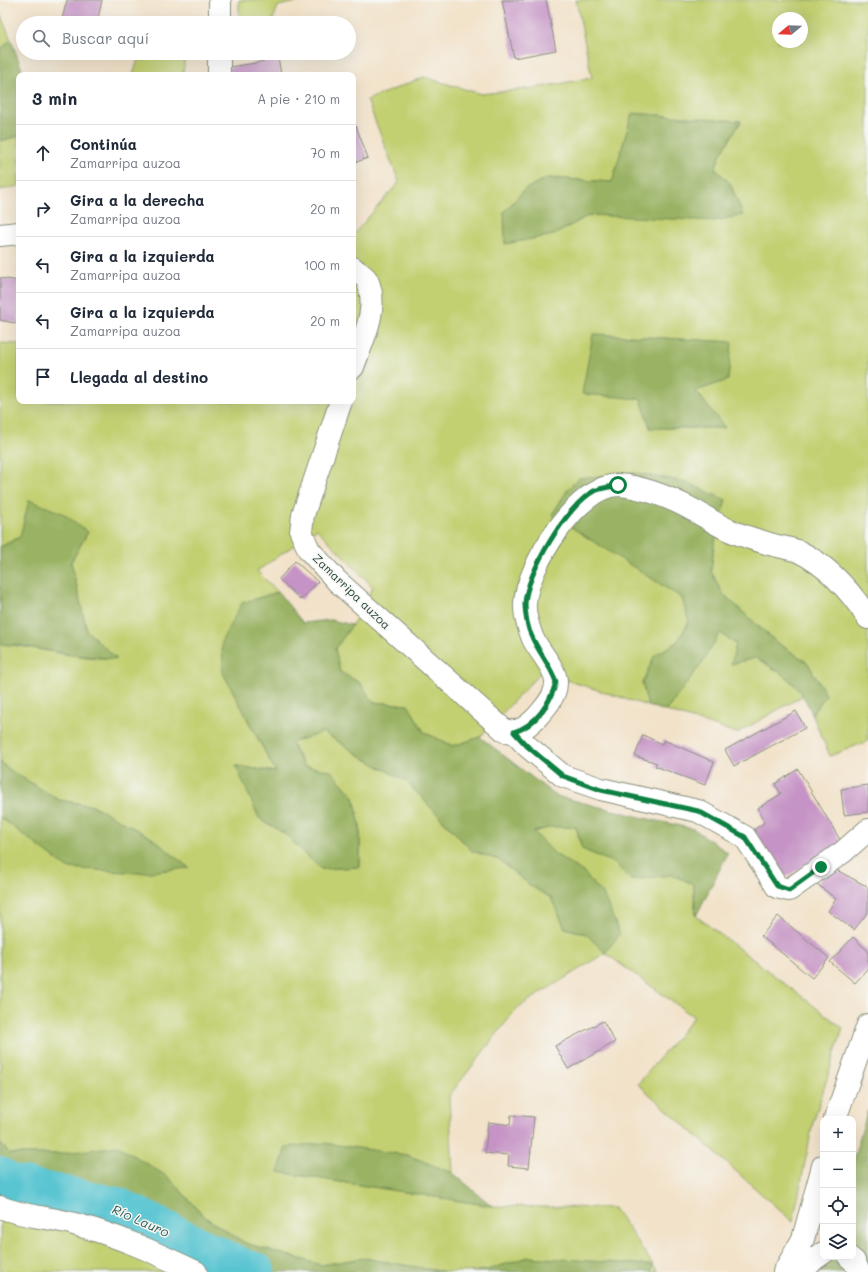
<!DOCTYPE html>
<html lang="es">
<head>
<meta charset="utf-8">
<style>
	body { margin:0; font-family:Mali,sans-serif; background:#f6f6f7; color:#1f2937 }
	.controls { position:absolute; right:12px; bottom:12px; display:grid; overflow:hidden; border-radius:8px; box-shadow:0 4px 16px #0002 }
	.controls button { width:36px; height:36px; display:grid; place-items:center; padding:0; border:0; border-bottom:1px solid #e0e1e3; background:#fff; color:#1f2937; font:20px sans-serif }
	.compass { position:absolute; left:772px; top:12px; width:36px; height:36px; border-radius:50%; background:#fff; box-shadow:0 4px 16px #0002; rotate:251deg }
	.stop { position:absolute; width:12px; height:12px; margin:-9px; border:3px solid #0b8043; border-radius:50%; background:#fff }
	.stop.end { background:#0b8043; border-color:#fff; box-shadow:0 1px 4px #0008 }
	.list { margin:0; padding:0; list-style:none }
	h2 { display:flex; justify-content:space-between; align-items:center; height:52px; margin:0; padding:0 16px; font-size:17px }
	h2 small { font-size:13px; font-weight:400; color:#747a83 }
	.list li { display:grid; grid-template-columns:26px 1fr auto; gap:12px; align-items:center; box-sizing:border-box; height:56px; padding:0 16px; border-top:1px solid #e0e1e3 }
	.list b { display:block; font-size:15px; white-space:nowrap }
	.list p { margin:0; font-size:13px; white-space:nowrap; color:#747a83 }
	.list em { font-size:13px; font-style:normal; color:#747a83 }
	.icon { flex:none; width:22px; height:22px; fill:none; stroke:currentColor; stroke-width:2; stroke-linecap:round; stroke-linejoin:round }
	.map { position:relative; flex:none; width:868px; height:1272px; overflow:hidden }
	.search { position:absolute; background:#fff; box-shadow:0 4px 16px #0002; left:16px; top:16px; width:340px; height:44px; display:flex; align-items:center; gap:10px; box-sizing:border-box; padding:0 14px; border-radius:22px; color:#747a83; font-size:15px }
	.panel { position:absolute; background:#fff; box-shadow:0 4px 16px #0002; left:16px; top:72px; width:340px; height:332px; border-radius:8px }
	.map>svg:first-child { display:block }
</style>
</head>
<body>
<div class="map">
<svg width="868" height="1272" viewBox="0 0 868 1272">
	<rect width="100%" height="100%" fill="#f6f6f2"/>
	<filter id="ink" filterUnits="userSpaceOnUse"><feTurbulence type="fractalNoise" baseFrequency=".025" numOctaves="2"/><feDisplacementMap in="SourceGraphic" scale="8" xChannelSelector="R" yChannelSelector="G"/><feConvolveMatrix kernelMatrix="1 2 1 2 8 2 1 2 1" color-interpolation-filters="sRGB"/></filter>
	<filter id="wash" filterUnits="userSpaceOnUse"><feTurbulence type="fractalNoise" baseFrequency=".012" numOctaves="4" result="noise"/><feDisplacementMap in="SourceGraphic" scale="16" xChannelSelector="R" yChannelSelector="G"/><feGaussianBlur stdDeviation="0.9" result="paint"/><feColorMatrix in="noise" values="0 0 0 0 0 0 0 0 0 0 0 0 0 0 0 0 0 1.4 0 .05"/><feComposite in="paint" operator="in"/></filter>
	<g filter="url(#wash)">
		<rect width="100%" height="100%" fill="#f2e2c9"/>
		<path fill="#c3d072" stroke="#718653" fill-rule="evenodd" d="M239 0H307L278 6 272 23H239Z
			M576 0H868V741L830 756 812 714 826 695 807 662 776 642 722 593 711 571 714 545 686 482 634 473 579 478 552 514 682 598 689 622 677 642 655 655 642 683 648 706 541 672 480 737 453 746 424 732 408 705 373 702 360 683 340 672 335 649 352 625 373 587 317 529 257 571 278 592 242 603 247 719 276 772 237 766 259 818 285 834 321 869 360 867V826L331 771 304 766 291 742 323 732 367 760 406 781 472 851 499 860 531 886 551 898 565 928 586 934 605 952 583 872 555 854 533 832 551 827H576L582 849 614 863 631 880 672 874 693 884 696 916 843 1028 813 1123 793 1222 638 1084 694 1017 605 953 517 1008 449 1096 453 1173 407 1155 278 1172 492 1206 614 1208 658 1272H651L653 1266 529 1257 487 1270 471 1272H445L364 1258 321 1265 245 1243 206 1218 168 1177 58 1154H10L0 1143V817L139 873 188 867 94 806 59 800 9 770 0 762V644C39 647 77 660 116 658L87 631 71 562 88 532 20 537 0 547V343L19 344V401H353V235L399 182 367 100 424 77 481 94 535 88 592 78ZM778 18H802V42H778ZM741 122 720 155 715 169 730 183 742 215 641 217 589 215 554 235 547 178 612 182ZM593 334 732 342 696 391 725 428H650L641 399Z
			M0 14 11 40 0 50Z
			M140 53H185L183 75H133Z
			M19 136V186L0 190V141Z
			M720 633 756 658 784 675 804 695 737 733 666 711 701 664Z
			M0 1193 71 1209 129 1227 223 1272H0Z"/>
		<path fill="#9ab264" stroke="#5c784c" d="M11 40 24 75H19V136L0 141V50Z
			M632 113 741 121 720 155 715 169 730 183 743 215 714 221 589 215 554 235 505 244 504 212 525 189 547 178 612 182Z
			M593 334 732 342 728 380 696 391 725 428H650L641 399 582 394Z
			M634 473 686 482 726 500 714 545 711 571 722 593 776 642 807 662 826 695 812 714C799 682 785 675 756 658L731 664 736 644 720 633 701 664 666 711 648 706 642 683 655 655 677 642 689 622 682 598 552 515 568 489 579 478Z
			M29 500 64 514 88 532 71 562 87 631 117 659 73 655 18 645 0 644V547L20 537Z
			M278 592 303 623 331 620 352 625 335 649 340 672 360 683 373 702 408 705 424 732 453 746 480 737 556 796 640 817 694 829 728 853 696 916 693 884 672 875 631 880 614 863 582 849 576 827H551L534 832 555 854 583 872 603 894 620 934 605 953 586 934 565 928 551 898 531 886 499 860 472 851 406 781 367 760 323 732 291 743 304 766 331 771 354 797 360 826V867L321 869 285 834 259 818 236 766 276 772 223 673 222 640 242 603Z
			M0 762 10 770 59 800 94 806 152 838 189 868 139 873 67 868 0 817Z
			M868 1110V1272H818L822 1268 825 1257H853V1160Z
			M0 1143 10 1154H58L118 1146 168 1177 206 1218 245 1243 321 1265 364 1258 445 1272H223L129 1227 71 1209 0 1193Z
			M324 1143 407 1155 453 1173 492 1206 278 1172 286 1147Z
			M529 1257 653 1265 651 1272H471L487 1270Z"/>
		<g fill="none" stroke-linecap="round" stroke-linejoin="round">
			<path stroke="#59c5d1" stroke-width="40" d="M0 1177 9 1184 117 1207 244 1269 255 1272"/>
		</g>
		<g id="blocks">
			<path fill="#c593c5" d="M67 0H102L97 23H61Z
				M502 0H546L556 50 514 58Z
				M278 57 281 75H229V67L256 63Z
				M356 126 368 158 353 163V127Z
				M0 278 19 281V324L0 320Z
				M295 561 318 582 301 600 279 579Z
				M796 711 805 728 734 766 725 750Z
				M643 735 662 744 664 740 714 762 705 785 655 766 657 763 635 756Z
				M798 769 842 843 780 881 750 832 764 823 758 808 781 794 775 784Z
				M868 785V812L844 815 841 789Z
				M831 867 868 887V912L854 930 828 911 836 899 817 884Z
				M778 916 829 958 812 978 761 936Z
				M853 937 868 951V969L855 983 830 962Z
				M603 1021 615 1042 568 1069 555 1046Z
				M511 1115 534 1117 529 1168 508 1166 509 1155 485 1153 488 1122 510 1125Z"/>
		</g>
	</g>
	<g filter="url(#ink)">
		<use href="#blocks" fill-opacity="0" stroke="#88907e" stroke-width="1"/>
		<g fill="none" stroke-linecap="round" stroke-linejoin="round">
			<g stroke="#88907e" stroke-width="24">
				<path id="minor" d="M220 23V0
					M219 75V53
					M0 235 19 233
					M353 268C357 272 365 276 367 280 380 308 362 341 353 367
					M341 401 303 515 301 532 309 550 337 581 505 731C520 733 527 727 537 717 545 708 556 696 556 683 557 670 539 651 533 639 529 629 524 615 525 603 527 567 578 484 619 485 644 487 673 499 695 511 706 517 717 525 729 530 742 536 756 540 770 544 780 547 791 548 800 552 828 566 851 592 868 618
					M514 732 527 746 563 776 601 789 698 811 745 837 777 887 789 890 843 852 868 830
					M835 1119 868 1025
					M0 1207C24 1217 50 1217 74 1224 117 1235 156 1253 196 1272
					M849 1257 854 1261 859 1272
					M784 1272 803 1239 823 1166
					M802 1272 813 1260 823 1253"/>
			</g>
			<use href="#minor" stroke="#fff" stroke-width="22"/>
		</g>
	</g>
	<g fill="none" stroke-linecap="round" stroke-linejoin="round" filter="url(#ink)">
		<path stroke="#0b8043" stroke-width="5" d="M618 485C611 487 601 488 594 491 567 505 526 574 525 604 525 609 526 616 527 622 531 644 549 661 556 682 550 704 536 725 514 732L527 746 563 776 601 790 698 811 745 837 777 886 789 890 821 867"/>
	</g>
	<g text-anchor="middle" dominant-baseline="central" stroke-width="3" stroke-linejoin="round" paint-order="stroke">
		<g font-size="12" fill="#1f3d34" stroke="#f6f6f2">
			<text transform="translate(352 591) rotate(44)">Zamarripa auzoa</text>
		</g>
		<g font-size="13" font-style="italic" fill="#2e5f5b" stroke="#f6f6f2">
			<text transform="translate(141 1220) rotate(24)">Río Lauro</text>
		</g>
	</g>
</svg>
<div class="controls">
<button>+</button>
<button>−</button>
<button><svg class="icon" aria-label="locate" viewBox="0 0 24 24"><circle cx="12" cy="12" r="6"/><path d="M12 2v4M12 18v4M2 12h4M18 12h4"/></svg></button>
<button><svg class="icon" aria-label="layers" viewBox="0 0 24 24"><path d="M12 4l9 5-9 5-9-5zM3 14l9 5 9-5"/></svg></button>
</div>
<svg class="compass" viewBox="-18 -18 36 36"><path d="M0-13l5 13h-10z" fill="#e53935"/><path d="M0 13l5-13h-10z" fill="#747a83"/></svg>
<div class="stop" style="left:618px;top:485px"></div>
<div class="stop end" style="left:821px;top:867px"></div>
<div class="search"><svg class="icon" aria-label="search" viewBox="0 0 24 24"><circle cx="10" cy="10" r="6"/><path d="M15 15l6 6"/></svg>Buscar aquí</div>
<section class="panel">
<h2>3 min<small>A pie · 210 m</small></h2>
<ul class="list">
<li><svg class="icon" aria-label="ahead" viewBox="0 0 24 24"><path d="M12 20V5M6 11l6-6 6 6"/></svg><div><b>Continúa</b><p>Zamarripa auzoa</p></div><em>70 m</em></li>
<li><svg class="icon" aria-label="right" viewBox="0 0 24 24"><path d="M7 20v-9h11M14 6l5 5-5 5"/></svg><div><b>Gira a la derecha</b><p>Zamarripa auzoa</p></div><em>20 m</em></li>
<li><svg class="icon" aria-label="left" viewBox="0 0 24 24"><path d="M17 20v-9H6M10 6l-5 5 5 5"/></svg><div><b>Gira a la izquierda</b><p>Zamarripa auzoa</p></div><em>100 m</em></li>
<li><svg class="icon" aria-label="left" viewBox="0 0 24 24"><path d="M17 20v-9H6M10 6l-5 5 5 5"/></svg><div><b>Gira a la izquierda</b><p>Zamarripa auzoa</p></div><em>20 m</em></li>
<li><svg class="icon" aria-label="arrive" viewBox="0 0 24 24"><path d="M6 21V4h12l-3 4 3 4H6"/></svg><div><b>Llegada al destino</b></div></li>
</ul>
</section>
</div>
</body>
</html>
